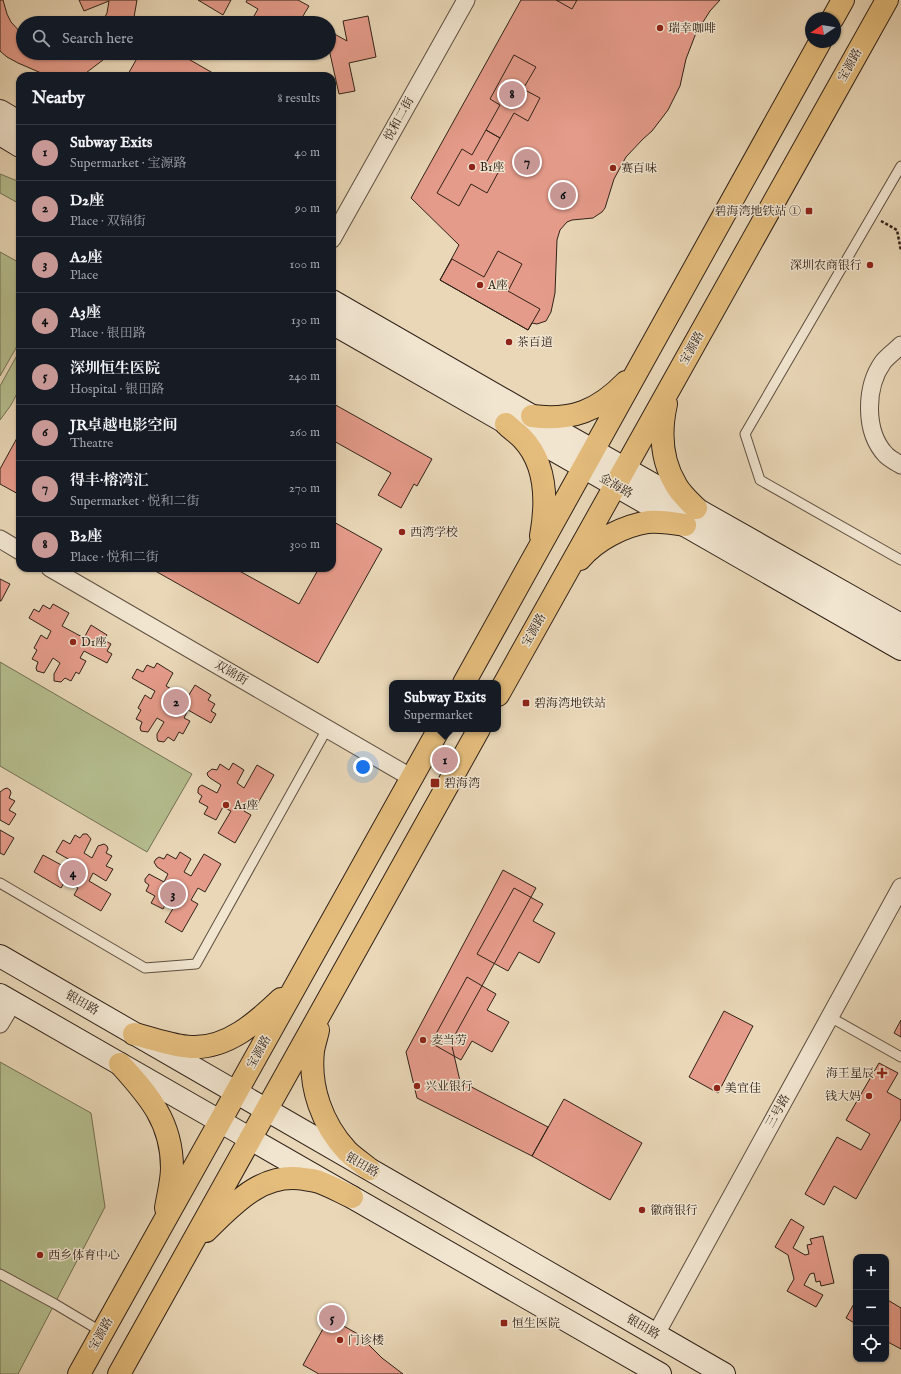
<!DOCTYPE html>
<html lang="en">
<head>
<meta charset="utf-8">
<style>
	body { margin:0; font-family:"IM FELL English","Noto Serif SC",serif; background:#20242c; color:#f1f3f6 }
	.controls { position:absolute; right:12px; bottom:12px; display:grid; overflow:hidden; border-radius:8px; box-shadow:0 1px 3px #0004 }
	.controls button { width:36px; height:36px; display:grid; place-items:center; padding:0; border:0; border-bottom:1px solid #363941; background:#171b24; color:#f1f3f6; font:20px sans-serif }
	.compass { position:absolute; left:805px; top:12px; width:36px; height:36px; border-radius:50%; background:#171b24; box-shadow:0 1px 3px #0004; rotate:258deg }
	.you { position:absolute; left:363px; top:767px; width:14px; height:14px; margin:-10px; border:3px solid #fff; border-radius:50%; background:#1a73e8; box-shadow:0 0 0 6px #1a73e833 }
	.badge { display:grid; place-items:center; width:26px; height:26px; border-radius:50%; background:#c59692; color:#111; font-size:13px; font-weight:700 }
	.pin { position:absolute; translate:-50% -50%; border:2px solid #fff; box-shadow:0 1px 4px #0006 }
	.popup { position:absolute; left:389px; top:680px; width:112px; height:52px; box-sizing:border-box; display:grid; place-content:center; border-radius:8px; background:#171b24; filter:drop-shadow(0 1px 3px #0005); font-size:13px; white-space:nowrap; color:#9ea1a6 }
	.popup b { font-size:15px; color:#f1f3f6 }
	.popup::after { content:''; position:absolute; left:50%; top:100%; margin-left:-8px; border:8px solid transparent; border-top-color:#171b24 }
	.list { margin:0; padding:0; list-style:none }
	h2 { display:flex; justify-content:space-between; align-items:center; height:52px; margin:0; padding:0 16px; font-size:17px }
	h2 small { font-size:13px; font-weight:400; color:#9ea1a6 }
	.list li { display:grid; grid-template-columns:26px 1fr auto; gap:12px; align-items:center; box-sizing:border-box; height:56px; padding:0 16px; border-top:1px solid #363941 }
	.list b { display:block; font-size:15px; white-space:nowrap }
	.list p { margin:0; font-size:13px; white-space:nowrap; color:#9ea1a6 }
	.list em { font-size:13px; font-style:normal; color:#9ea1a6 }
	.icon { flex:none; width:22px; height:22px; fill:none; stroke:currentColor; stroke-width:2; stroke-linecap:round; stroke-linejoin:round }
	.map { position:relative; flex:none; width:901px; height:1374px; overflow:hidden }
	.search { position:absolute; background:#171b24; box-shadow:0 1px 3px #0004; left:16px; top:16px; width:320px; height:44px; display:flex; align-items:center; gap:10px; box-sizing:border-box; padding:0 14px; border-radius:22px; color:#9ea1a6; font-size:15px }
	.panel { position:absolute; background:#171b24; box-shadow:0 1px 3px #0004; left:16px; top:72px; width:320px; height:500px; border-radius:12px }
	.map>svg:first-child { display:block }
</style>
</head>
<body>
<div class="map">
<svg width="901" height="1374" viewBox="0 0 901 1374">
	<rect width="100%" height="100%" fill="#e9d7b7"/>
	<filter id="stains"><feTurbulence type="fractalNoise" baseFrequency=".005" numOctaves="4"/><feColorMatrix values="0 0 0 0 .2 0 0 0 0 .09 0 0 0 0 .02 0 0 0 .5 -.17"/></filter>
	<radialGradient id="worn" r=".72"><stop offset=".6" stop-color="#630" stop-opacity="0"/><stop offset="1" stop-color="#630" stop-opacity=".3"/></radialGradient>
	<path fill="#b5be8f" stroke="#727054" d="M0 174 20 182V204L0 193Z
		M0 252 20 263V341L0 376Z
		M20 350V388L11 405 0 420V386Z
		M0 662 192 774 147 852 0 766Z
		M0 1062 91 1113 105 1207 18 1374H0Z"/>
	<path fill="#e59b8a" stroke="#302218" d="M0 0H3L7 14 11 22 23 35V53H112L82 76H48L18 63 7 57 0 51Z
		M79 0H137L133 23H102L107 13 109 1 84 11Z
		M198 0H231L223 15Z
		M247 0H298L309 6 303 16 315 23H250L258 9 246 2Z
		M521 0H720L710 11 696 33 686 59 680 86 668 110 652 131 643 139 626 157 614 179 605 208 602 212 593 218 572 220 567 222 560 230 557 240 555 293 551 312 546 321 537 324 532 323 528 330 440 280 459 245 411 198Z
		M556 0H577L572 9Z
		M368 16 376 57 349 63 355 91 339 94 329 49V31L347 41 343 21Z
		M140 53H178L218 76H127Z
		M514 55 536 67 523 89 540 98 528 121 514 113 500 138 486 130 500 105 490 99Z
		M486 130 500 138 486 163 499 171 487 193 471 184 459 206 437 193 462 149 472 155Z
		M498 251 522 264 508 291 540 309 528 330 440 280 452 259 484 277Z
		M332 403 432 459 417 486 414 484 401 508 378 495 391 473 332 440Z
		M17 438 20 440V495L0 484V469Z
		M332 521 382 549 318 663 150 568H234L299 604 319 568H332Z
		M0 579 10 584 1 601H0Z
		M53 604 69 613 62 626 84 638 91 625 107 635 104 640 111 644 107 651 112 654 107 663 84 651 80 658 86 661 79 674 76 672 71 681 65 678 61 682 54 681V674L60 663 53 658 44 673 37 671 36 668 38 662 32 659 37 650 34 648 41 635 47 639 51 631 29 618 34 609 39 612 43 605 50 609Z
		M157 663 173 673 166 686 187 698 195 685 211 695 208 700 215 704 211 711 216 714 211 723 188 710 184 718 190 721 183 734 179 732 174 741 168 737 164 742 158 741 157 738V734L164 722 157 718 148 732 141 731 140 728 142 722 136 719 141 710 138 708 145 695 151 699 155 691 132 678 137 669 143 672 147 665 154 668Z
		M233 763 244 770 237 783 244 788 257 765 274 775 258 803 251 799 244 811 251 815 235 843 218 833 231 811 223 807 216 820 204 814 208 807 199 802 202 796 198 793V790L199 787 202 785 217 793 221 785 210 778 208 776 207 773 212 769 217 770 220 764 229 770Z
		M7 788 10 790 11 793 9 798 15 801 9 810 16 814 9 825 0 820V792L4 789Z
		M0 830 14 838 4 855 0 853Z
		M83 834H87L91 839 84 853 92 858 98 846 104 844 107 846 108 849 106 853 112 856 106 866 113 869 106 881 93 873 89 881 111 894 101 911 74 895 78 888 65 881 61 888 34 872 43 855 65 867 70 860 56 852 63 840 70 844 75 835 80 838Z
		M180 852 191 859 184 872 191 876 204 854 221 864 205 892 198 888 191 900 198 904 182 932 165 922 178 900 170 896 163 909 151 903 155 896 146 891 149 885 145 882V879L149 874 164 882 168 874 157 867 154 862 156 859 159 857 164 859 167 854 176 859Z
		M503 870 536 888 451 1042 460 1081 548 1127 532 1156 417 1098 406 1052Z
		M514 888 543 904 533 921 555 933 539 963 519 952 508 971 477 954Z
		M467 977 496 994 487 1010 509 1022 492 1052 472 1041 461 1060 431 1043Z
		M724 1011 753 1026 718 1093 689 1077Z
		M901 1020V1037L894 1033Z
		M879 1063 898 1073 887 1092 901 1100V1119L856 1199 834 1186 824 1205 805 1194 837 1137 861 1150 870 1134 846 1120Z
		M564 1099 642 1143 610 1200 532 1156Z
		M791 1219 804 1227 793 1248 805 1255 809 1254 807 1245 812 1244 810 1239 823 1236 834 1283 821 1286 820 1281 816 1282 814 1273 810 1274 804 1285 823 1295 816 1307 787 1291 794 1279 788 1255 775 1247Z
		M886 1299 901 1308V1349L886 1341Z
		M856 1300V1324L846 1318Z
		M329 1318 358 1334 382 1358 403 1374H319L303 1365Z"/>
	<g fill="none" stroke-linecap="round" stroke-linejoin="round">
		<g stroke="#5e4f40" stroke-width="11">
			<path id="lane" d="M901 166 745 434 760 480 901 560
				M0 883 145 968 196 964 327 729
				M830 1017 901 1057
				M0 1274 55 1304 102 1332"/>
		</g>
		<g stroke="#5e4f40" stroke-width="19">
			<path id="street" d="M332 239 466 0
				M901 345C895 351 888 356 883 362 865 387 864 432 886 455 890 459 896 462 901 465
				M0 539 20 551
				M50 568 412 778
				M0 1024 13 1002
				M656 1334 901 887"/>
		</g>
		<g stroke="#302218" stroke-width="24">
			<path id="secondary" d="M0 111 20 123
				M0 134 20 146
				M332 301 532 416 901 625
				M332 323 901 649
				M0 956 724 1374
				M0 995 660 1374"/>
		</g>
		<g stroke="#302218" stroke-width="24">
			<path id="primary" d="M833 18 843 0
				M666 404C660 431 661 460 676 485 681 494 689 501 696 508
				M532 416C572 421 598 411 626 382
				M506 424C511 429 517 433 522 438 547 464 547 503 541 536
				M580 559C596 540 623 526 648 522 660 521 673 523 685 525
				M464 683 820 42
				M498 695 887 0
				M318 1030C317 1036 314 1044 313 1051 309 1087 322 1124 347 1151 353 1157 362 1163 369 1169
				M134 1034C152 1038 172 1046 191 1047 227 1049 257 1022 281 999
				M120 1064C149 1096 172 1122 172 1168 172 1181 168 1195 166 1208
				M206 1231C234 1204 262 1172 304 1179 309 1180 314 1180 319 1182 330 1186 341 1192 352 1197
				M79 1374 439 729
				M119 1374 479 729"/>
		</g>
		<path stroke="#302218" stroke-width="2.5" stroke-dasharray="3 2" stroke-linecap="butt" d="M881 221 897 230 901 251"/>
		<use href="#lane" stroke="#f1e5d0" stroke-width="9"/>
		<use href="#street" stroke="#f1e5d0" stroke-width="17"/>
		<use href="#secondary" stroke="#f1e5d0" stroke-width="22"/>
		<use href="#primary" stroke="#e4bc7c" stroke-width="22"/>
	</g>
	<g fill="#8f2418" stroke="#f1e5d0" stroke-width="1.5">
		<circle cx="660" cy="28" r="4"/>
		<circle cx="472" cy="167" r="4"/>
		<circle cx="613" cy="168" r="4"/>
		<rect x="805" y="207" width="8" height="8" rx="2"/>
		<circle cx="870" cy="265" r="4"/>
		<circle cx="480" cy="285" r="4"/>
		<circle cx="509" cy="342" r="4"/>
		<circle cx="402" cy="532" r="4"/>
		<circle cx="73" cy="642" r="4"/>
		<rect x="522" y="699" width="8" height="8" rx="2"/>
		<rect x="430" y="778" width="10" height="10" rx="2"/>
		<circle cx="226" cy="805" r="4"/>
		<circle cx="423" cy="1040" r="4"/>
		<path d="M880 1067h4v4h4v4h-4v4h-4v-4h-4v-4h4z"/>
		<circle cx="417" cy="1086" r="4"/>
		<circle cx="717" cy="1088" r="4"/>
		<circle cx="869" cy="1096" r="4"/>
		<circle cx="642" cy="1210" r="4"/>
		<circle cx="40" cy="1255" r="4"/>
		<rect x="500" y="1319" width="8" height="8" rx="2"/>
		<circle cx="340" cy="1340" r="4"/>
	</g>
	<g text-anchor="middle" dominant-baseline="central" stroke-width="3" stroke-linejoin="round" paint-order="stroke">
		<g font-size="12" fill="#302218" stroke="#f1e5d0" text-anchor="start">
			<text x="668" y="28">瑞幸咖啡</text>
			<text x="480" y="167">B1座</text>
			<text x="621" y="168">赛百味</text>
			<text x="801" y="211" text-anchor="end">碧海湾地铁站 ①</text>
			<text x="862" y="265" text-anchor="end">深圳农商银行</text>
			<text x="488" y="285">A座</text>
			<text x="517" y="342">茶百道</text>
			<text x="410" y="532">西湾学校</text>
			<text x="81" y="642">D1座</text>
			<text x="534" y="703">碧海湾地铁站</text>
			<text x="444" y="783">碧海湾</text>
			<text x="234" y="805">A1座</text>
			<text x="431" y="1040">麦当劳</text>
			<text x="874" y="1073" text-anchor="end">海王星辰</text>
			<text x="425" y="1086">兴业银行</text>
			<text x="725" y="1088">美宜佳</text>
			<text x="861" y="1096" text-anchor="end">钱大妈</text>
			<text x="650" y="1210">徽商银行</text>
			<text x="48" y="1255">西乡体育中心</text>
			<text x="512" y="1323">恒生医院</text>
			<text x="348" y="1340">门诊楼</text>
		</g>
		<g font-size="12" fill="#302218" stroke="#f1e5d0">
			<text transform="translate(850 65) rotate(-61)">宝源路</text>
			<text transform="translate(399 119) rotate(-61)">悦和二街</text>
			<text transform="translate(692 348) rotate(-61)">宝源路</text>
			<text transform="translate(616 486) rotate(30)">金海路</text>
			<text transform="translate(534 630) rotate(-61)">宝源路</text>
			<text transform="translate(231 673) rotate(30)">双锦街</text>
			<text transform="translate(82 1003) rotate(30)">银田路</text>
			<text transform="translate(259 1052) rotate(-61)">宝源路</text>
			<text transform="translate(778 1111) rotate(-61)">三号路</text>
			<text transform="translate(362 1165) rotate(30)">银田路</text>
			<text transform="translate(643 1327) rotate(30)">银田路</text>
			<text transform="translate(101 1334) rotate(-61)">宝源路</text>
		</g>
	</g>
	<rect width="100%" height="100%" filter="url(#stains)"/>
	<rect width="100%" height="100%" fill="url(#worn)"/>
</svg>
<div class="controls">
<button>+</button>
<button>−</button>
<button><svg class="icon" aria-label="locate" viewBox="0 0 24 24"><circle cx="12" cy="12" r="6"/><path d="M12 2v4M12 18v4M2 12h4M18 12h4"/></svg></button>
</div>
<svg class="compass" viewBox="-18 -18 36 36"><path d="M0-13l5 13h-10z" fill="#e53935"/><path d="M0 13l5-13h-10z" fill="#9ea1a6"/></svg>
<div class="you"></div>
<div class="pin badge" style="left:445px;top:760px">1</div>
<div class="popup"><b>Subway Exits</b>Supermarket</div>
<div class="pin badge" style="left:176px;top:702px">2</div>
<div class="pin badge" style="left:173px;top:894px">3</div>
<div class="pin badge" style="left:73px;top:873px">4</div>
<div class="pin badge" style="left:332px;top:1318px">5</div>
<div class="pin badge" style="left:563px;top:195px">6</div>
<div class="pin badge" style="left:527px;top:162px">7</div>
<div class="pin badge" style="left:512px;top:94px">8</div>
<div class="search"><svg class="icon" aria-label="search" viewBox="0 0 24 24"><circle cx="10" cy="10" r="6"/><path d="M15 15l6 6"/></svg>Search here</div>
<section class="panel">
<h2>Nearby<small>8 results</small></h2>
<ul class="list">
<li><span class="badge">1</span><div><b>Subway Exits</b><p>Supermarket · 宝源路</p></div><em>40 m</em></li>
<li><span class="badge">2</span><div><b>D2座</b><p>Place · 双锦街</p></div><em>90 m</em></li>
<li><span class="badge">3</span><div><b>A2座</b><p>Place</p></div><em>100 m</em></li>
<li><span class="badge">4</span><div><b>A3座</b><p>Place · 银田路</p></div><em>130 m</em></li>
<li><span class="badge">5</span><div><b>深圳恒生医院</b><p>Hospital · 银田路</p></div><em>240 m</em></li>
<li><span class="badge">6</span><div><b>JR卓越电影空间</b><p>Theatre</p></div><em>260 m</em></li>
<li><span class="badge">7</span><div><b>得丰·榕湾汇</b><p>Supermarket · 悦和二街</p></div><em>270 m</em></li>
<li><span class="badge">8</span><div><b>B2座</b><p>Place · 悦和二街</p></div><em>300 m</em></li>
</ul>
</section>
</div>
</body>
</html>
